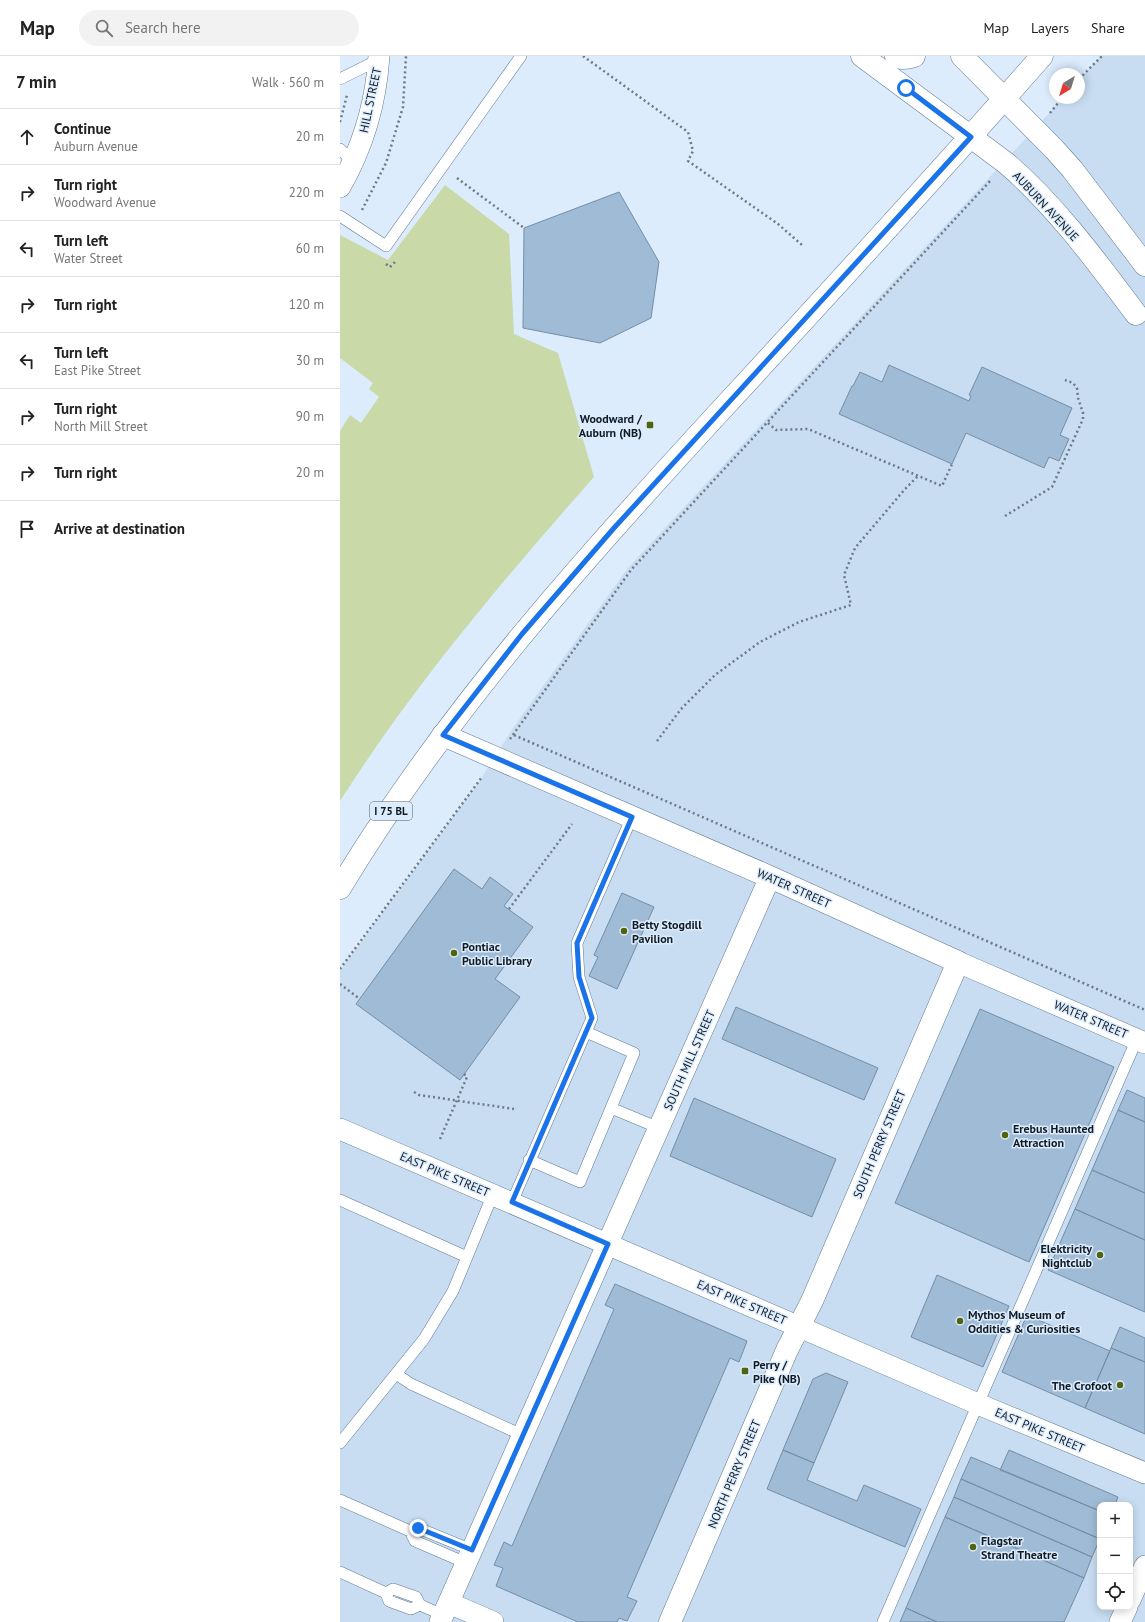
<!DOCTYPE html>
<html lang="en">
<head>
<meta charset="utf-8">
<style>
	body { margin:0; font-family:"PT Sans",sans-serif; background:#f2f2f2; color:#222 }
	.controls { position:absolute; right:12px; bottom:12px; display:grid; overflow:hidden; border-radius:8px; box-shadow:0 2px 10px #0003 }
	.controls button { width:36px; height:36px; display:grid; place-items:center; padding:0; border:0; border-bottom:1px solid #e0e0e0; background:#fff; color:#222; font:20px sans-serif }
	.compass { position:absolute; left:709px; top:12px; width:36px; height:36px; border-radius:50%; background:#fff; box-shadow:0 2px 10px #0003; rotate:218deg }
	.stop { position:absolute; width:12px; height:12px; margin:-9px; border:3px solid #1a73e8; border-radius:50%; background:#fff }
	.stop.end { background:#1a73e8; border-color:#fff; box-shadow:0 1px 4px #0008 }
	.list { margin:0; padding:0; list-style:none }
	h2 { display:flex; justify-content:space-between; align-items:center; height:52px; margin:0; padding:0 16px; font-size:17px }
	h2 small { font-size:13px; font-weight:400; color:#767676 }
	.list li { display:grid; grid-template-columns:26px 1fr auto; gap:12px; align-items:center; box-sizing:border-box; height:56px; padding:0 16px; border-top:1px solid #e0e0e0 }
	.list b { display:block; font-size:15px; white-space:nowrap }
	.list p { margin:0; font-size:13px; white-space:nowrap; color:#767676 }
	.list em { font-size:13px; font-style:normal; color:#767676 }
	.icon { flex:none; width:22px; height:22px; fill:none; stroke:currentColor; stroke-width:2; stroke-linecap:round; stroke-linejoin:round }
	.map { position:relative; flex:none; width:805px; height:1566px; overflow:hidden }
	header { display:flex; align-items:center; gap:24px; box-sizing:border-box; height:56px; padding:0 20px; background:#fff; border-bottom:1px solid #e0e0e0 }
	header strong { font-size:19px }
	nav { display:flex; gap:22px; margin-inline-start:auto; font-size:14px }
	.search { width:280px; height:36px; background:#f2f2f2; display:flex; align-items:center; gap:10px; box-sizing:border-box; padding:0 14px; border-radius:22px; color:#767676; font-size:15px }
	main { display:flex }
	aside { flex:1; background:#fff }
	.map>svg:first-child { display:block }
</style>
</head>
<body>
<header>
<strong>Map</strong>
<div class="search"><svg class="icon" aria-label="search" viewBox="0 0 24 24"><circle cx="10" cy="10" r="6"/><path d="M15 15l6 6"/></svg>Search here</div>
<nav><a>Map</a><a>Layers</a><a>Share</a></nav>
</header>
<main>
<aside>
<h2>7 min<small>Walk · 560 m</small></h2>
<ul class="list">
<li><svg class="icon" aria-label="ahead" viewBox="0 0 24 24"><path d="M12 20V5M6 11l6-6 6 6"/></svg><div><b>Continue</b><p>Auburn Avenue</p></div><em>20 m</em></li>
<li><svg class="icon" aria-label="right" viewBox="0 0 24 24"><path d="M7 20v-9h11M14 6l5 5-5 5"/></svg><div><b>Turn right</b><p>Woodward Avenue</p></div><em>220 m</em></li>
<li><svg class="icon" aria-label="left" viewBox="0 0 24 24"><path d="M17 20v-9H6M10 6l-5 5 5 5"/></svg><div><b>Turn left</b><p>Water Street</p></div><em>60 m</em></li>
<li><svg class="icon" aria-label="right" viewBox="0 0 24 24"><path d="M7 20v-9h11M14 6l5 5-5 5"/></svg><div><b>Turn right</b></div><em>120 m</em></li>
<li><svg class="icon" aria-label="left" viewBox="0 0 24 24"><path d="M17 20v-9H6M10 6l-5 5 5 5"/></svg><div><b>Turn left</b><p>East Pike Street</p></div><em>30 m</em></li>
<li><svg class="icon" aria-label="right" viewBox="0 0 24 24"><path d="M7 20v-9h11M14 6l5 5-5 5"/></svg><div><b>Turn right</b><p>North Mill Street</p></div><em>90 m</em></li>
<li><svg class="icon" aria-label="right" viewBox="0 0 24 24"><path d="M7 20v-9h11M14 6l5 5-5 5"/></svg><div><b>Turn right</b></div><em>20 m</em></li>
<li><svg class="icon" aria-label="arrive" viewBox="0 0 24 24"><path d="M6 21V4h12l-3 4 3 4H6"/></svg><div><b>Arrive at destination</b></div></li>
</ul>
</aside>
<div class="map">
<svg width="805" height="1566" viewBox="0 0 805 1566">
	<rect width="100%" height="100%" fill="#dcecfd"/>
	<path fill="#c8ddf1" fill-rule="evenodd" d="M761 0H805V1566H0V915L140 724 173 672 288 512 723 42H739V24ZM760 1449H790V1551H760Z"/>
	<path fill="#c9daa8" d="M105 129 169 178 174 278 218 297 254 421C163 524 74 629 0 745V375L10 359 21 367 39 341 29 333 33 327 0 302V179L48 204Z"/>
	<path fill="#a0bbd5" stroke="#748ea7" d="M279 136 319 206 311 262 260 287 183 272 184 172Z
		M549 309 629 345 631 340 629 339 642 311 732 352 720 379 729 383 719 405 709 401 704 412 626 377 612 408 499 358 512 330H513L520 316 542 326Z
		M114 813 142 833 150 821 173 838 164 850 193 871 155 923 180 941 120 1024 16 948Z
		M282 837 314 851 277 933 249 920 258 901 254 899Z
		M396 951 538 1012 524 1044 382 983Z
		M640 953 774 1011 689 1206 555 1147Z
		M787 1034 805 1042V1066L778 1054Z
		M354 1042 496 1103 472 1161 330 1100Z
		M778 1054 805 1066V1137L752 1114Z
		M752 1114 805 1137V1184L735 1153Z
		M735 1153 805 1184V1256L708 1214Z
		M597 1219 669 1250 643 1311 571 1281Z
		M275 1228 407 1285 399 1306 390 1302 287 1541 297 1545 287 1565 279 1562 277 1566H238L156 1530 163 1512 154 1509 164 1486 172 1490 274 1253 265 1249Z
		M687 1259 770 1295 745 1352 662 1316Z
		M780 1271 805 1282V1306L771 1292Z
		M771 1292 805 1306V1378L745 1352Z
		M486 1317 508 1326 474 1407 443 1394 473 1323Z
		M443 1394 474 1407 467 1424 517 1445 524 1429 581 1453 565 1491 427 1433Z
		M669 1394 778 1441 775 1449H760V1455L660 1414Z
		M631 1401 760 1455V1483L621 1423Z
		M621 1423 760 1483 752 1501 614 1441Z
		M614 1441 752 1501 744 1522 605 1461Z
		M605 1461 744 1522 724 1566H597L566 1552Z
		M566 1552 597 1566H560Z"/>
	<g fill="none" stroke-linecap="round" stroke-linejoin="round">
		<g stroke="#617b93" stroke-width="12">
			<path id="lane" d="M0 23 38 4
				M0 93 13 106
				M0 160 46 190 181 0
				M271 1052 319 1072
				M189 1104 240 1126 294 997 246 976
				M0 1144 127 1201
				M172 1146 252 962 239 921 237 887 292 761
				M56 1318 71 1328 182 1379
				M0 1387 84 1283 113 1235 153 1138
				M0 1444 70 1475 75 1485 126 1507
				M70 1475 78 1472 132 1494
				M0 1516 46 1537
				M80 1549 71 1553 49 1545 46 1537 53 1533 76 1541 80 1549 103 1559
				M543 1566 797 983"/>
		</g>
		<g stroke="#617b93" stroke-width="22">
			<path id="street" d="M0 131C23 91 36 46 39 0
				M618 906 805 987
				M0 1073 638 1348 805 1417
				M790 1544 805 1510
				M109 1547 153 1566
				M100 1566 430 821
				M780 1566 787 1551"/>
		</g>
		<g stroke="#617b93" stroke-width="23">
			<path id="secondary" d="M522 0 666 107C716 150 757 206 796 258
				M556 0C560 3 568 2 574 0
				M622 0 714 93 732 113 805 209
				M103 679 430 821 618 906 472 1245 447 1294 330 1566"/>
		</g>
		<g stroke="#617b93" stroke-width="23">
			<path id="primary" d="M0 832C106 656 244 503 382 353 490 236 597 119 702 0"/>
		</g>
		<path stroke="#6d7987" stroke-width="2.5" stroke-dasharray="2 3" stroke-linecap="butt" d="M243 0 348 76 353 95 348 105 438 168 462 189
			M739 23 762 0
			M710 57 722 42
			M0 66 7 39
			M117 122 184 172
			M22 154 46 107 63 51 66 0
			M46 208 50 211 55 206
			M428 367 436 374 468 373 602 430 612 408
			M665 460 712 431 743 363V357L738 342 737 332 733 327 725 324
			M174 679 805 954
			M170 683 291 514 651 124
			M317 685 341 653 375 619 420 586 459 566 511 549 504 519 515 492 565 433 578 420
			M169 853 232 768
			M0 913 142 721
			M0 928 20 943
			M74 1036 79 1039 174 1053
			M100 1083 127 1021 124 1018"/>
		<use href="#lane" stroke="#fff" stroke-width="11"/>
		<use href="#street" stroke="#fff" stroke-width="21"/>
		<use href="#secondary" stroke="#fff" stroke-width="22"/>
		<use href="#primary" stroke="#fff" stroke-width="22"/>
	</g>
	<g fill="none" stroke-linecap="round" stroke-linejoin="round">
		<path stroke="#1a73e8" stroke-width="5" d="M78 1472 132 1494 268 1188 172 1146 252 962 239 921 237 887 292 761 103 679 182 578 274 472 631 81 566 32"/>
	</g>
	<g fill="#50640e" stroke="#dcecfd" stroke-width="1.5">
		<rect x="306" y="365" width="8" height="8" rx="2"/>
		<circle cx="284" cy="875" r="4"/>
		<circle cx="114" cy="897" r="4"/>
		<circle cx="665" cy="1079" r="4"/>
		<circle cx="760" cy="1199" r="4"/>
		<circle cx="620" cy="1265" r="4"/>
		<rect x="401" y="1311" width="8" height="8" rx="2"/>
		<circle cx="780" cy="1329" r="4"/>
		<circle cx="633" cy="1491" r="4"/>
	</g>
	<g text-anchor="middle" dominant-baseline="central" stroke-width="3" stroke-linejoin="round" paint-order="stroke">
		<rect fill="#dcecfd" stroke="#4e5a66" stroke-width="1" x="30" y="746" width="42" height="18" rx="3"/>
		<g font-size="11" font-weight="bold" fill="#111b25">
			<text x="51" y="755">I 75 BL</text>
		</g>
		<g font-size="12" fill="#111b25" stroke="#dcecfd">
			<text transform="translate(30 44) rotate(-78)">HILL STREET</text>
			<text transform="translate(706 150) rotate(47)">AUBURN AVENUE</text>
			<text transform="translate(454 832) rotate(24)">WATER STREET</text>
			<text transform="translate(751 963) rotate(23)">WATER STREET</text>
			<text transform="translate(349 1004) rotate(-66)">SOUTH MILL STREET</text>
			<text transform="translate(539 1088) rotate(-67)">SOUTH PERRY STREET</text>
			<text transform="translate(105 1118) rotate(23)">EAST PIKE STREET</text>
			<text transform="translate(402 1246) rotate(23)">EAST PIKE STREET</text>
			<text transform="translate(700 1374) rotate(23)">EAST PIKE STREET</text>
			<text transform="translate(394 1418) rotate(-67)">NORTH PERRY STREET</text>
		</g>
		<g font-size="12" font-weight="bold" fill="#111b25" stroke="#dcecfd" text-anchor="start">
			<text x="302" y="362" text-anchor="end">Woodward /<tspan x="302" dy="14">Auburn (NB)</tspan></text>
			<text x="292" y="868">Betty Stogdill<tspan x="292" dy="14">Pavilion</tspan></text>
			<text x="122" y="890">Pontiac<tspan x="122" dy="14">Public Library</tspan></text>
			<text x="673" y="1072">Erebus Haunted<tspan x="673" dy="14">Attraction</tspan></text>
			<text x="752" y="1192" text-anchor="end">Elektricity<tspan x="752" dy="14">Nightclub</tspan></text>
			<text x="628" y="1258">Mythos Museum of<tspan x="628" dy="14">Oddities &amp; Curiosities</tspan></text>
			<text x="413" y="1308">Perry /<tspan x="413" dy="14">Pike (NB)</tspan></text>
			<text x="772" y="1329" text-anchor="end">The Crofoot</text>
			<text x="641" y="1484">Flagstar<tspan x="641" dy="14">Strand Theatre</tspan></text>
		</g>
	</g>
</svg>
<div class="controls">
<button>+</button>
<button>−</button>
<button><svg class="icon" aria-label="locate" viewBox="0 0 24 24"><circle cx="12" cy="12" r="6"/><path d="M12 2v4M12 18v4M2 12h4M18 12h4"/></svg></button>
</div>
<svg class="compass" viewBox="-18 -18 36 36"><path d="M0-13l5 13h-10z" fill="#e53935"/><path d="M0 13l5-13h-10z" fill="#767676"/></svg>
<div class="stop" style="left:566px;top:32px"></div>
<div class="stop end" style="left:78px;top:1472px"></div>
</div>
</main>
</body>
</html>
